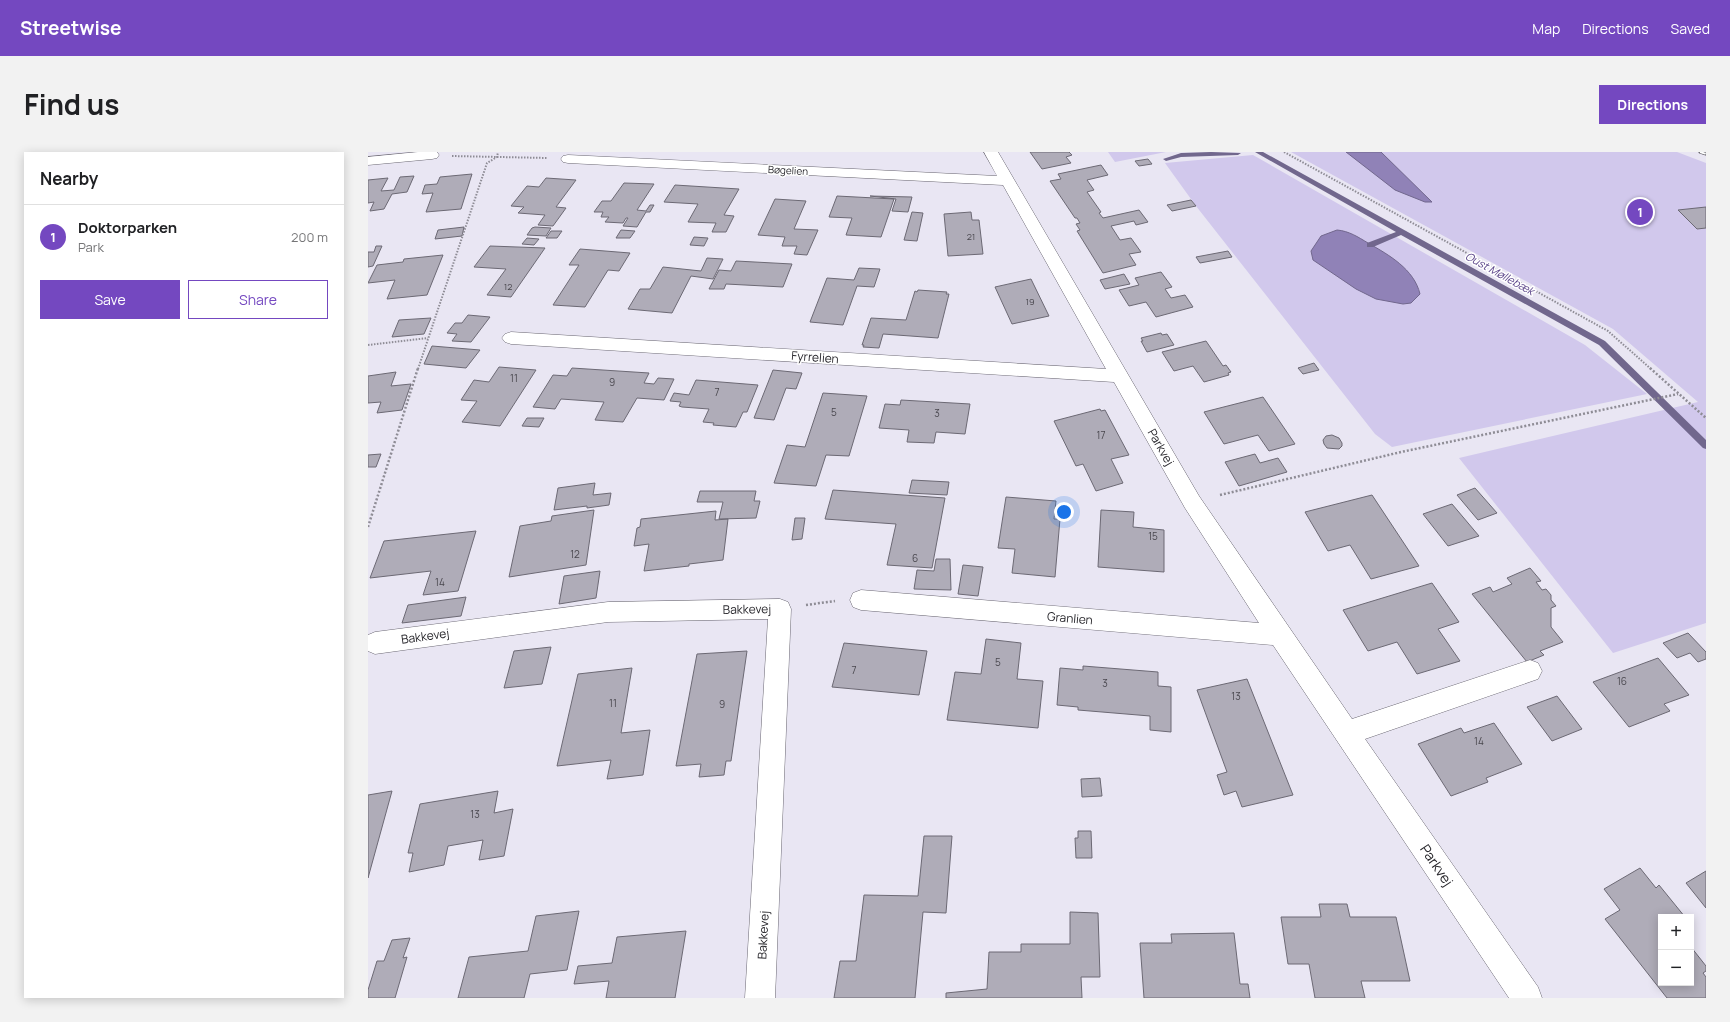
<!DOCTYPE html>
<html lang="en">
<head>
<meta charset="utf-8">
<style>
	body { margin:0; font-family:Manrope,sans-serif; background:#f2f2f2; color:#202124 }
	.controls { position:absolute; right:12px; bottom:12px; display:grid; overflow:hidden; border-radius:0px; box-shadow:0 2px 10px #0003 }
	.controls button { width:36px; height:36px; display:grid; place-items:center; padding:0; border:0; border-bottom:1px solid #e0e0e0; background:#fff; color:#202124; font:20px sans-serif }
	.you { position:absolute; left:696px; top:360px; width:14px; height:14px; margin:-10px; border:3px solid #fff; border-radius:50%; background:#1a73e8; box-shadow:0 0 0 6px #1a73e833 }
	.badge { display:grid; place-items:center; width:26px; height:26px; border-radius:50%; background:#7448c0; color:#fff; font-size:13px; font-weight:700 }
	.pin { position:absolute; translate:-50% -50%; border:2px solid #fff; box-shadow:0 1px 4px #0006 }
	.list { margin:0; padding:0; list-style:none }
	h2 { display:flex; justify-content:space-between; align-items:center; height:52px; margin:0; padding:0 16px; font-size:17px }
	h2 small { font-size:13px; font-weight:400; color:#757577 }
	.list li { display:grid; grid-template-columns:26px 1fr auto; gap:12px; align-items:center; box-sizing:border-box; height:64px; padding:0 16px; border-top:1px solid #e0e0e0 }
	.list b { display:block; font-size:15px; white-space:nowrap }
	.list p { margin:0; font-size:13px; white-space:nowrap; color:#757577 }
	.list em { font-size:13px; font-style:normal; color:#757577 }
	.actions { display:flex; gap:8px; padding:12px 16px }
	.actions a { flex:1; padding:9px 0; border:1px solid #7448c0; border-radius:0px; text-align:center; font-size:14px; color:#7448c0 }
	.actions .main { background:#7448c0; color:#fff }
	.map { position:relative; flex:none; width:1338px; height:846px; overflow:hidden; border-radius:0px }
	header { display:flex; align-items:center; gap:24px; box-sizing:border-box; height:56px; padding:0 20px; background:#7448c0; color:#fff }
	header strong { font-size:19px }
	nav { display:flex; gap:22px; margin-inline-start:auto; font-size:14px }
	.intro { display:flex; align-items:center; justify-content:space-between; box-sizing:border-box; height:96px; padding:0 24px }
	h1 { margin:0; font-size:28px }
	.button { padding:10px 18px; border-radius:0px; background:#7448c0; color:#fff; font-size:14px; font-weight:700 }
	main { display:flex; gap:24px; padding:0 24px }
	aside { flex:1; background:#fff; border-radius:0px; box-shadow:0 2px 10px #0003 }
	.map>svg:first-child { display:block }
</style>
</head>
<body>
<header>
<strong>Streetwise</strong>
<nav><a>Map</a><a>Directions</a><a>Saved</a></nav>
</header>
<div class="intro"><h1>Find us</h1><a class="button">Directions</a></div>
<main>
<aside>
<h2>Nearby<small></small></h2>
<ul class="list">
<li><span class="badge">1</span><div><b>Doktorparken</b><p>Park</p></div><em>200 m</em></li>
</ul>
<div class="actions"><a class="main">Save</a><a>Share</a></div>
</aside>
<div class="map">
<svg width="1338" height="846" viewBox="0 0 1338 846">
	<rect width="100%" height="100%" fill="#e9e6f3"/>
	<path fill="#d1c8ec" d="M740 0H798L747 10Z
		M923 0H1309L1338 11V471L1245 501 1091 306 1330 250 1245 177Z
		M885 3 1217 193 1279 242 1024 295 1007 282 828 54 797 11Z"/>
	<path fill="#9082b7" stroke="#71678d" d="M978 0H1013L1064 50H1057L1027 38Z
		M969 78C981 79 990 85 1000 91 1021 103 1046 117 1052 142L1043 151 1035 152 1008 147 988 137 945 108 943 99 953 84Z"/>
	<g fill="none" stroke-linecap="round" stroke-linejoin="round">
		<path fill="#71678d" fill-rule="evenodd" d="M843 0 873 1 870 3 813 5 798 9 795 7 813 1Z
			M887 0H895L1237 189 1338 288V297L1335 296 1231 193 1033 83 1005 95H999V91L1028 80Z"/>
	</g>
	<path fill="#afacb8" stroke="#6c6974" d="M662 0H701L704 3 698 5 703 11 674 17Z
		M780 7 784 12 771 14 767 9Z
		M733 13 740 23 719 28 726 38 719 40 733 60 731 61 735 66 771 58 780 70 768 73 766 69 743 74 752 88 763 86 773 100 761 102 768 113 735 121 709 79 712 78 708 72 712 71 709 66H707L682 29 693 27 690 22Z
		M104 22 93 57 58 60 65 41 54 42 57 33 69 32 72 25Z
		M46 24 39 40 24 42 16 57 2 59 6 50 0 51V28L20 26 13 39 26 38 32 25Z
		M178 26 208 28 188 55 198 56 185 74 170 73 177 63 150 61 156 55 143 54 159 34 171 35Z
		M256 31 286 32 269 58 278 59 282 53H286L282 60H278L269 75 255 74 260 66H258L255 71 237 70 241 65H233L235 60H226L234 49H243Z
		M307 33 371 37 356 63 366 64 358 80H344L348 71 320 70 330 52 296 50Z
		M469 44 526 47 513 85 478 83 484 66 461 65Z
		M502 44 544 45 540 60 524 59 528 47Z
		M407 47 438 49 426 77 450 78 439 103 426 102 429 94H414L417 85 390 83Z
		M823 48 828 54 804 59 799 53Z
		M1338 55V76L1329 77 1310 58Z
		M544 60 555 61 549 89 536 88Z
		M603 60 604 68H611L615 102 580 104 576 62Z
		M96 75 94 84 67 87 70 78Z
		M167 75 183 76 178 84 159 83 164 76Z
		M253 78 267 79 262 86H248Z
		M183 79H194L189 86H178Z
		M326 85 340 86 336 94 322 93Z
		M159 86 171 87 166 93 154 92Z
		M8 94H14L5 114 0 115V100H6Z
		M122 94 177 96 143 145 119 143 138 117 106 115Z
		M212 97 262 101 251 119 240 118 217 155 185 153 211 113H201Z
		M860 99 864 105 832 111 828 105Z
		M75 103 59 143 19 147 27 128 0 131 9 113 35 110 36 107Z
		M339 106 355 107 345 127 323 124 304 161 260 157 272 137H282L295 115 333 119Z
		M368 109 424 112 415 135 358 132 356 137H341L351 118 363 119Z
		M491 116 512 117 506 135 489 134 475 173 442 170 459 126 486 128Z
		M793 120 804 135 797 137 803 146 817 143 825 155 788 165 778 150 761 154 751 138 771 133 767 126Z
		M756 122 762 132 737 137 732 128Z
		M663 127 681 164 644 172 627 135Z
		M550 138 579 140 578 142H581L570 186 515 182 511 196 495 195 496 193H494L503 166 538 168 547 139 549 140Z
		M100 163 122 165 103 190 84 189 89 182 79 181 87 171H94Z
		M63 166 56 182 24 185 31 168Z
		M793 181 794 183 799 182 806 193 779 200 773 189H775L773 186Z
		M838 189 855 214 858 213 863 220 860 221 861 223 836 230 825 214 806 219 794 200Z
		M64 194 112 198 98 216 56 212Z
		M946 211 951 218 935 222 930 216Z
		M131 215 168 218 132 274 94 270 109 249 93 248 106 228 121 230Z
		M204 216 281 221 276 231 286 232 290 226 306 227 296 248 269 246 255 270 227 268 236 250 193 247 187 257 165 255 185 223 199 224Z
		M405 218 434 221 428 237 418 236 406 268 386 266Z
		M28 220 23 234 43 232 34 258 9 261 13 250 0 251V224Z
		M328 228 390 233 379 260H375L368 275 345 273 346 271 335 270 341 257 314 255 311 254 313 250 302 249 306 241 321 243Z
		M455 241 499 244 481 304 458 303 448 334 406 331 419 293 437 295Z
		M895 245 927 292 901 299 890 283 856 292 836 260Z
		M533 248 602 252 597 282 568 280 566 291 539 290 541 278 511 276 517 252 532 253Z
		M732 257 733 259 737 258 761 303 743 307 755 331 728 339 715 312 708 314 686 269Z
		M159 266H176L171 275 154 274Z
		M964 283 971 286 974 291V294L971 297 959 296 956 292 955 288 958 284Z
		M13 302 8 315H0V303Z
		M887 302 892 311 910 306 919 320 871 334 857 310Z
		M544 328 581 330 579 343 541 341Z
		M227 331 225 343 243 341 241 353 219 356V354L186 358 190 336Z
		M1107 336 1129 361 1110 368 1089 343Z
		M465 338 577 346 564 416 519 413 528 372 457 367Z
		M332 339H388L386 349H392L388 366 351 367 355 350H329Z
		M1004 343 1051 414 1003 427 982 393 960 399 937 360Z
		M638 345 688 349 686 367H692L687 425 644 421 647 397 630 396Z
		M1084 352 1111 384 1080 394 1055 362Z
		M226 358 218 413 141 425 152 374 183 369 184 364Z
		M733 358 766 360 765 375 796 378V420L730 415Z
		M348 359 347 368 360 367 355 408 321 412V414L276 419 281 392 266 394 269 376 272 375 273 367Z
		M427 366H437L434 387 424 388Z
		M108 379 90 439 55 443 63 419 2 426 16 389Z
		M568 407H582L583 438 546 437 549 418 566 419Z
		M595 413 615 415 610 444 590 442Z
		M1162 416 1173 429 1168 430 1174 438 1178 437 1183 443V448L1188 454 1183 456V475L1195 490 1172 499 1176 503 1159 510 1104 442 1122 435 1125 440 1144 432 1139 426Z
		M232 419 228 446 191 452 196 424Z
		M1064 431 1091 470 1070 477 1092 509 1049 522 1029 490 1000 499 975 458Z
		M98 445 93 464 34 471 40 453Z
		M1320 481 1338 500V507L1330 510 1322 501 1309 506 1295 491Z
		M618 487 653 491 649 527 675 529 670 576 579 568 587 520 613 522Z
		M476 491 559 499 551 543 464 535Z
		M183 495 174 532 136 536 146 499Z
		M379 499 363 609H358L356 623 331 625 333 612 308 614 329 502Z
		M1290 506 1321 543 1296 552 1302 559 1261 575 1225 530Z
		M715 514 790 520V534L803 535V580L782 578V564L710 558V555L689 553 692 516 715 518Z
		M264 516 253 581 282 578 275 623 239 627 243 608 189 614 210 522Z
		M879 527 925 643 874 655 868 639 856 643 849 623 859 620 829 538Z
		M1189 544 1214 577 1184 589 1159 555Z
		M1126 571 1154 612 1118 626 1120 630 1083 644 1050 592 1093 576 1096 581Z
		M732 626 734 644 714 645 713 627Z
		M24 639 0 726V643Z
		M130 639 126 661 145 657 136 704 111 708 115 688 80 694 76 713 41 720 45 701H40L52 652Z
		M710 679H723L724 706H708L707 686H710Z
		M556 684H584L578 761 555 760 547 846H466L472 809H488L496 743 550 744Z
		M1272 716 1288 736 1291 733 1317 765H1293V831H1323V795L1338 814V819L1335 821 1338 825V846H1299L1237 767 1252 758 1236 737Z
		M1338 719V756L1318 731Z
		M951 752H979L982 765H1028L1042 829H993L997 846H947L941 812H920L913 765H953Z
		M211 759 199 818 162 822 156 846H90L101 805 160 799 168 764Z
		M702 760 730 761 732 825H713L714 846H578V841L619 837 621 800H653V792H702Z
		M318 779 307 846H238L241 829 206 832 210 814 244 811 249 785Z
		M866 781 872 832H880L882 846H776L772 791H804L803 782Z
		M42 786 35 806 39 805 27 846H0V838L9 809H16L24 788Z"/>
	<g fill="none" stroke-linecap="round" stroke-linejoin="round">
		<g stroke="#6a6772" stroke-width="1">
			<path id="street" d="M50 0H69L71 3 69 6 64 7 0 13V5Z
				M616 0H630L831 344 984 567 1162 508 1170 511 1174 519 1170 527 997 587 1170 835 1174 846H1141L905 493 493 458 485 455 482 448 485 441 493 438 891 471 817 356 746 230 143 192 137 190 134 186 137 182 143 180 738 217 635 33 200 11 195 10 193 7 195 4 200 3 629 24Z
				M412 447 420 450 423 457 407 846H377L400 467 240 470 7 502 0 499V483L7 480 240 450Z"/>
		</g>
		<path stroke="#8e8c95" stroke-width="2" stroke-dasharray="1.5 1.5" stroke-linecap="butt" d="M916 0 1240 179 1283 217
			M84 4 179 6
			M0 193 60 186
			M50 217 119 11 129 5 130 0"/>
		<path stroke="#8e8c95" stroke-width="2.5" stroke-dasharray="2 2" stroke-linecap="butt" d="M1282 216 1338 266
			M852 343 1033 300 1310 242
			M0 375 50 216
			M438 453 467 449"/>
		<use href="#street" fill="#fff" fill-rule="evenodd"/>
		<g stroke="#55535a" stroke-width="3">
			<path id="rail" d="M1332 0 1338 2"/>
		</g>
		<use href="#rail" stroke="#fff" stroke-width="2" stroke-dasharray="6" stroke-linecap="butt"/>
	</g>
	<g text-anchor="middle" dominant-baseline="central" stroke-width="3" stroke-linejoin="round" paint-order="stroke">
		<g font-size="9" fill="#4a484f">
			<text x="603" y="84">21</text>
			<text x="140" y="134">12</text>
			<text x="662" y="149">19</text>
		</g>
		<g font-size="10" fill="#28272c" stroke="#fff">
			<text transform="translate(420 18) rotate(3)">Bøgelien</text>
		</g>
		<g font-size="10" fill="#4a484f">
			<text x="146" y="226">11</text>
			<text x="244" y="230">9</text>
			<text x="349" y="240">7</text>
			<text x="466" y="260">5</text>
			<text x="569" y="261">3</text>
			<text x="733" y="283">17</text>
			<text x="785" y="384">15</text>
			<text x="207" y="402">12</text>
			<text x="547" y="406">6</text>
			<text x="72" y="430">14</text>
			<text x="630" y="510">5</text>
			<text x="486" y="518">7</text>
			<text x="1254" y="529">16</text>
			<text x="737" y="531">3</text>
			<text x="868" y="544">13</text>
			<text x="245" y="551">11</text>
			<text x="354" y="552">9</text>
			<text x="1111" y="589">14</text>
			<text x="107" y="662">13</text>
		</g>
		<g font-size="11" font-style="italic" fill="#5c468a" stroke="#fff">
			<text transform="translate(1132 121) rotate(29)">Oust Møllebæk</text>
		</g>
		<g font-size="12" fill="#28272c" stroke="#fff">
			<text transform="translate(447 205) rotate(4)">Fyrrelien</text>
			<text transform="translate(793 295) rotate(60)">Parkvej</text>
			<text transform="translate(379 457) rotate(-1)">Bakkevej</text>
			<text transform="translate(702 466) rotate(5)">Granlien</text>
			<text transform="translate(57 484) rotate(-8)">Bakkevej</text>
			<text transform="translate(395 783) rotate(-87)">Bakkevej</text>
		</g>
		<g font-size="14" fill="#28272c" stroke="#fff">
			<text transform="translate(1069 713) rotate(56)">Parkvej</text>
		</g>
	</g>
</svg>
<div class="controls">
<button>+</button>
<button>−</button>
</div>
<div class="you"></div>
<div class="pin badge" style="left:1272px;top:60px">1</div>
</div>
</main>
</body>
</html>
